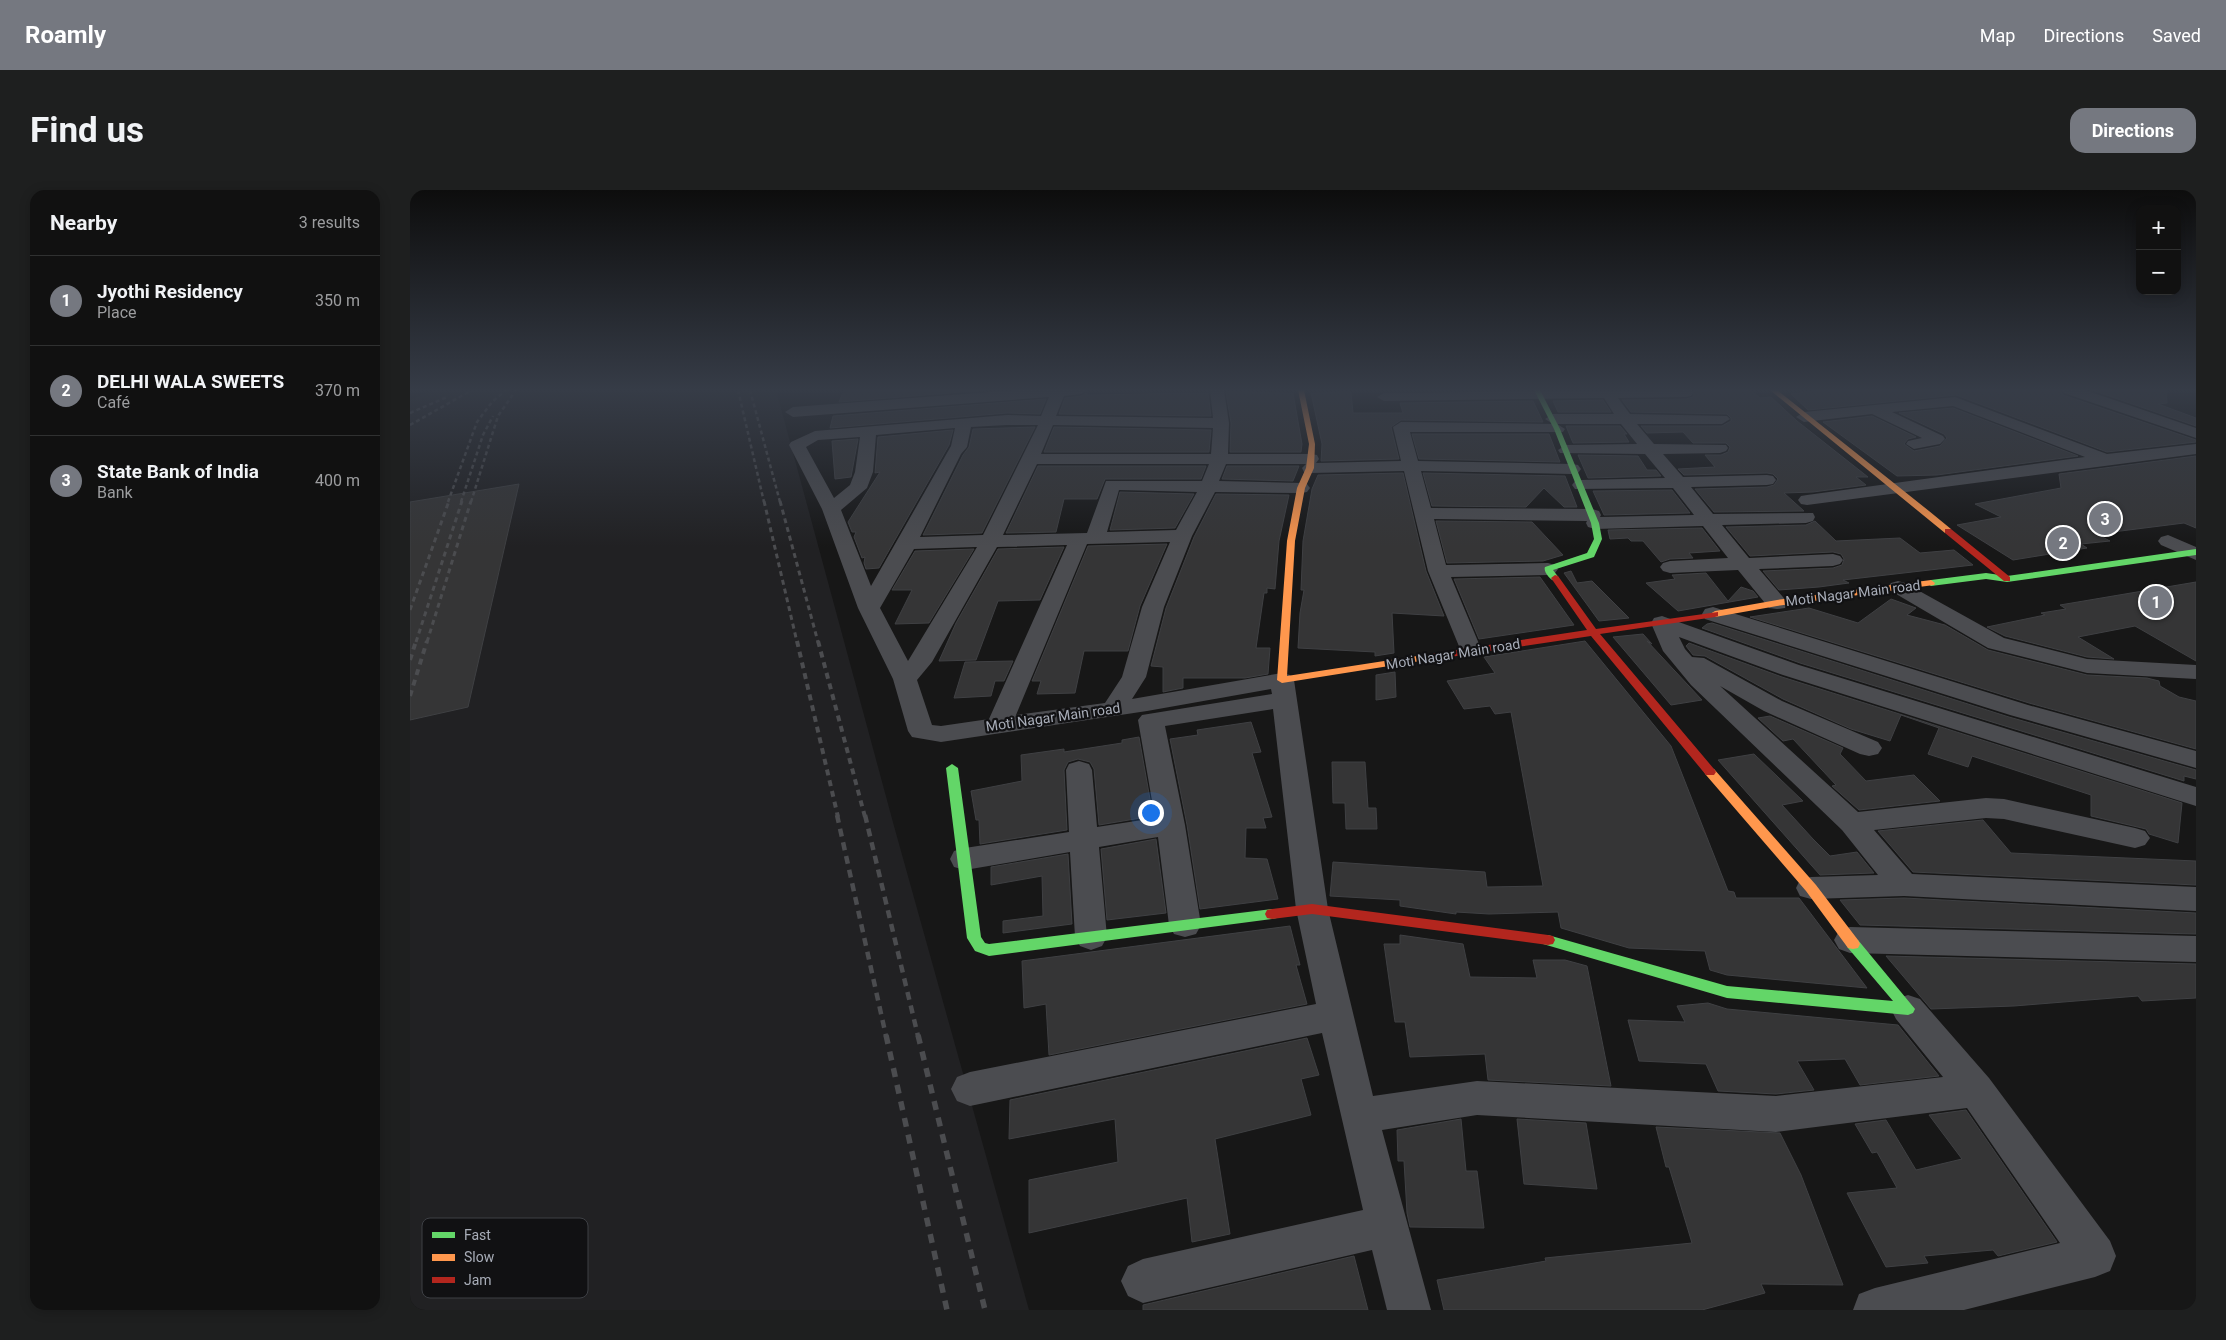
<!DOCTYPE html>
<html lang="en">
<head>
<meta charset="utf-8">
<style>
	body { margin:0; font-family:Roboto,sans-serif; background:#1e1f1f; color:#f1f3f6 }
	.controls { position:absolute; right:15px; top:15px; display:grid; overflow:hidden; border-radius:10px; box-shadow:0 2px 12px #0003 }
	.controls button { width:45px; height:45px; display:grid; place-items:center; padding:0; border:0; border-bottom:1px solid #303131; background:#111; color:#f1f3f6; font:25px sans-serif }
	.you { position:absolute; left:740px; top:622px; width:18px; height:18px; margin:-12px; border:4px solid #fff; border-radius:50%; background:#1a73e8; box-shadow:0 0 0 8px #1a73e833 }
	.badge { display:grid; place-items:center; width:32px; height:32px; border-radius:50%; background:#757880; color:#fff; font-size:16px; font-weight:700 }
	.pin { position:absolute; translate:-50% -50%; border:2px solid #fff; box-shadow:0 1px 5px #0006 }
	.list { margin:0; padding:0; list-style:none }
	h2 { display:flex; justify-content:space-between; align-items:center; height:65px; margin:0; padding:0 20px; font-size:21px }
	h2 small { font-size:16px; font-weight:400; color:#9c9d9f }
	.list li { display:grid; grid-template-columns:32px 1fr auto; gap:15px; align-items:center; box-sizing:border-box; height:90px; padding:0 20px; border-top:1px solid #303131 }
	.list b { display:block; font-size:19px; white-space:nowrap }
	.list p { margin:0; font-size:16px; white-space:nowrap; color:#9c9d9f }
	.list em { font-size:16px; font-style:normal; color:#9c9d9f }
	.map { position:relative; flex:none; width:1786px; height:1120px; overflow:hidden; border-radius:15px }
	header { display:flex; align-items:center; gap:30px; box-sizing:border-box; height:70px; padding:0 25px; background:#757880; color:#fff }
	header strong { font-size:24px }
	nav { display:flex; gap:28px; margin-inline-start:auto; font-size:18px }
	.intro { display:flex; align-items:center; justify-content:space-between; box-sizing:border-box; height:120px; padding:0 30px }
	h1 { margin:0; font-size:35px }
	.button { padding:12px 22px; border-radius:15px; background:#757880; color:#fff; font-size:18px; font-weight:700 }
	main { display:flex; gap:30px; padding:0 30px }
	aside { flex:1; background:#111; border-radius:15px; box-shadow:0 2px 12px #0003 }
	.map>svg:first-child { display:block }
</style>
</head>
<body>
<header>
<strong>Roamly</strong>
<nav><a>Map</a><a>Directions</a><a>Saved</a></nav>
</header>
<div class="intro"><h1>Find us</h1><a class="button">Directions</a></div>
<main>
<aside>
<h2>Nearby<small>3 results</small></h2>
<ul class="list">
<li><span class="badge">1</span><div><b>Jyothi Residency</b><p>Place</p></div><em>350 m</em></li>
<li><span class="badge">2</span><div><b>DELHI WALA SWEETS</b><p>Café</p></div><em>370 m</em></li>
<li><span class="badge">3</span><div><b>State Bank of India</b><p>Bank</p></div><em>400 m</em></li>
</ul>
</aside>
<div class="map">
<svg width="1786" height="1120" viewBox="0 0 1786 1120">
	<rect width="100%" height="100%" fill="#171717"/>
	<path fill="#212123" d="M23 200H366L484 636 619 1120H0V210Z"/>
	<path fill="#353536" stroke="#3f4043" d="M434 200H576L429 212Z
		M1284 200H1341L1350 208 1361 207 1387 231 1458 287H1446L1456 295 1403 302 1374 303 1394 321 1304 322 1285 299 1357 297 1364 295 1368 289 1363 284 1357 283 1274 285 1268 279 1305 277 1295 265H1311L1318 262 1320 257 1316 253H1283L1273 242 1237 243 1231 236H1312L1321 231V228L1317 224 1221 222 1212 210 1276 209 1283 207Z
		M1409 200H1650L1653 205 1786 250V252L1697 262 1546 205 1398 220 1381 204Z
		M1682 200H1756L1757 213 1748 214 1786 228V236Z
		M816 202 883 203 892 254 891 262H820L821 233Z
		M941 202 943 223H993L990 213 1123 211 1133 232 991 230 981 237 989 269 911 271 912 254 901 203Z
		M677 203V205L798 203 801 226 649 224 655 208 671 206Z
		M636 209 630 224 597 223 420 238 423 226Z
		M1193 210 1201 222H1148L1143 211Z
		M1543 218 1668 266 1527 285 1487 286 1413 232 1462 226 1506 247 1498 249 1494 254 1504 261 1530 256 1537 248 1534 244 1489 223Z
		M1156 236H1210L1217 244H1214L1219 252 1163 253Z
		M625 237 572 343 513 345 553 265 559 257 563 239Z
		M644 237 801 240 799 262H634Z
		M543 240 539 255 469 378 456 379 454 373 455 367 452 368 444 347 446 342H442L438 332 470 282 465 283 468 247Z
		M1002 244H1139L1150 272 1009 269Z
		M448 249 441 287 425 289 422 251Z
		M1168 265 1228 266 1237 280H1246L1251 286 1178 288Z
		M1786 266V338L1774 333 1687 344 1700 351 1671 354 1677 358 1603 370 1547 335 1591 327 1565 314 1651 298 1649 284Z
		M628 276H796L791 289H695L687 309H654L646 342 596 343Z
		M817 276H889L883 291 812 289Z
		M993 283 1016 381 1034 426 982 423 984 463 965 466V462L888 458 890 423 894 400H891L893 351 902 299 908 285Z
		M1013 283 1155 286 1167 317H1154L1134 298 1116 317 1022 316Z
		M109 294 58 517 0 530V312Z
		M1262 300 1280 323 1194 325 1183 301Z
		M710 302 784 304 765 338 700 340Z
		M806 304 879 305 869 351 865 399 857 398V403H854L846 458H860L858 484 835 488H773V498L753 502V477L741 476 756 418 784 347Z
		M1026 331 1122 332 1153 365 1133 371 1037 373Z
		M1405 331 1426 351 1490 348 1510 363 1544 360 1563 375 1433 390 1439 393 1409 397 1369 400 1353 381 1423 378 1432 375 1434 369 1431 364 1423 362 1340 366 1316 337 1396 335Z
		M1292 338 1310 361 1279 363 1283 368 1260 369 1251 372 1233 351H1221L1218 348 1200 349 1198 340Z
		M757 354 730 416 718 461H674L665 503 627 504 631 491H622L678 356Z
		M654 357 630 410 588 411 566 470 529 471 546 433 588 359Z
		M564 359 519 433 485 434 502 400H482L505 361Z
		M1161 381 1167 393 1182 391 1219 428 1189 431 1154 383Z
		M1296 383 1318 411 1331 397 1343 401 1348 407 1268 421 1236 393 1265 389 1262 385Z
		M1130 387 1164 435 1069 449 1044 389Z
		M1786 392V471L1725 436 1668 447 1704 469 1677 467 1595 446 1577 437 1635 425 1631 423 1656 419 1650 415Z
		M1481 409 1506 418 1497 425 1535 435 1578 460 1677 485 1737 488 1749 491 1750 496 1769 507 1786 511V559L1619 513 1340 427 1399 418 1448 433Z
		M1302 433 1599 527 1786 580V589L1774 586V591L1390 473 1292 438 1297 434Z
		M1233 444 1242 454 1237 451 1292 510 1261 515 1203 447Z
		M1175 451 1261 556 1318 701 1324 702 1326 708H1389L1457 798 1317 785 1300 780 1295 761 1219 758 1151 738 1148 722 1079 724 1046 722V724L990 716V710L920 706 923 672 1075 682 1077 697 1133 696 1101 522 1085 524 1080 516 1054 519 1037 491 1085 483 1074 467Z
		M1279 453 1372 487 1772 613 1768 653 1739 644 1736 639 1681 626V605L1562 566 1558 577 1518 564 1529 538 1491 525 1480 551 1441 539 1373 509 1295 466 1283 465 1276 456Z
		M603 471 594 491H585L581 506 544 508 555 472Z
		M985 482 986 507 966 510V485Z
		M1360 526 1433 558 1430 564 1456 591 1504 585 1530 611 1449 620 1422 596 1426 595 1383 549 1373 551 1348 528Z
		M841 532 851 562 842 563 862 627 853 628 856 638H836L835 668 857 669 868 709 790 719 777 635 760 549 788 545 787 540Z
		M729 547 743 626 689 635 684 579 680 572 668 569 658 572 654 580 657 640 570 654 569 630H566L561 601 612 591 611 565 654 559V562L712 553V550Z
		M1344 564 1393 611 1372 615 1403 649 1420 666 1447 662 1464 683 1410 685 1308 570Z
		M922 572H955L958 618H966L967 639H936L935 613H923Z
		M1573 630 1601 663 1786 671V695L1503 682 1468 641Z
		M746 649 756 723 697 730 691 659Z
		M658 664 662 734 593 743V731L633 726 632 686 581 695V677Z
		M1494 708 1786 723V744L1450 735 1430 710Z
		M880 736 890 775H886L897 814 639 865 636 814 614 818 612 771Z
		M990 745 1053 754 1060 787 1127 788 1123 770H1155L1177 776 1201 896 1078 890 1075 864 1000 867 995 832H985L974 754H990Z
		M1476 766 1786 774V808L1732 811 1728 806 1604 816 1521 819Z
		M1298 813 1317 819 1488 835 1529 886 1450 895 1435 869 1387 871 1404 900 1366 904 1308 901 1296 874 1229 871 1218 830 1275 832 1267 816Z
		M897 848 909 885 891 889 901 925 805 949 820 1044 782 1052 777 1008 619 1043V990L708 972 705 929 599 949 600 910Z
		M1556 920 1647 1052 1588 1066 1583 1060 1514 1066 1518 1073 1476 1077 1437 1003 1487 998 1467 962 1462 963 1445 934 1476 930 1506 980 1552 969 1519 925Z
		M1051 929 1056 981H1067L1074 1038 1000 1037 997 1023 994 971H988L987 940Z
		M1107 929 1176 933 1187 999 1114 994Z
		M1246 937 1370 943 1391 985 1433 1095 1351 1094 1355 1103 1292 1120H1034L1027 1090 1136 1071 1135 1068 1282 1053 1259 977H1256Z
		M944 1066 958 1120H733V1115Z"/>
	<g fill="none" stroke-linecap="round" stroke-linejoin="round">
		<path fill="#4b4c50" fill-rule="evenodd" d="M607 200H678L671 204 654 206 646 226 803 228 800 200H814L819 233 818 264H901L907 265 909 269 906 273 991 271 983 237 991 232 1147 234 1155 239 1153 242H1000L1008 271 1162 274 1168 275 1171 279 1168 283 1162 284 1011 281 1021 318 1182 319 1189 321 1191 325 1190 327 1284 325 1263 298 1165 299 1162 295 1165 291 1171 290 1255 288 1235 264 1150 263 1148 260 1156 255 1227 254 1211 234H1143L1135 229 1143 224H1204L1194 208 974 211 967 207 974 203 1282 200 1283 203 1281 206 1276 207 1208 208 1220 224 1317 226 1320 229 1312 234H1227L1244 254 1316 255 1318 258 1316 261 1310 263 1253 264 1273 287 1357 285 1363 286 1366 290 1363 294 1357 295 1281 297 1303 324 1403 323 1405 327 1403 331 1396 333 1312 335 1339 368 1423 364 1430 366 1433 370 1430 374 1423 376 1349 379 1378 413 1375 418 1367 419 1359 418 1328 380 1260 383 1253 381 1250 377 1253 373 1260 371 1318 368 1293 336 1185 339 1178 337 1176 333 1177 331 1024 329 1036 375 1138 373 1145 375 1148 379 1145 383 1138 385 1041 387 1072 461 1069 466 1061 468 1053 466 1018 381 994 281 900 283 894 282 892 278 896 274H816L809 291 891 293 897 294 900 298 897 302 891 303 805 302 782 346 754 417 736 487 722 509 872 483 880 485 884 490 918 719 963 906 1067 891 1366 906 1533 887 1486 829 1481 819 1486 809 1498 805 1510 809 1579 888 1700 1051 1706 1066 1700 1081 1685 1087 1554 1120H1443L1449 1104 1465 1098 1650 1053 1557 918 1366 942 1067 925 972 940 1021 1120H977L962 1060 733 1113 718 1106 711 1091 718 1076 733 1069 953 1020 912 843 560 916 547 911 541 899 547 887 560 882 906 814 886 719 863 519 755 536 775 635 791 735 786 744 775 747 764 744 759 735 748 647 689 657 697 747 692 756 681 760 670 756 665 747 660 662 555 680 544 677 540 669 544 661 555 658 659 642 656 580 659 574 669 571 679 574 682 580 687 637 745 628 728 530 732 525 862 504 861 499 737 521 531 552 502 547 498 541 483 489 448 418 412 319 379 255 381 252 405 241 597 225 631 226 639 207 383 227 375 222 383 217ZM597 235H628L573 345 510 347 551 264 557 257 561 237ZM643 235 803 238 801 264H631ZM545 238 541 256 461 396 431 320 457 298 463 282 466 245ZM450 247 445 282 440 295 424 308 396 257 408 250ZM627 274H799L792 291H696L677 343 593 345ZM709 300 787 302 766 340 697 342ZM760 352 732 417 712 487 695 513 606 525 677 354ZM657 355 579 529 531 536 522 535 507 490 522 472 587 357ZM567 357 498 471 470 418 504 359Z
			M1652 200H1675L1786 238V248L1654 203Z
			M1545 207 1697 264 1786 254V264L1397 315 1391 314 1388 310 1391 306 1397 305 1675 267 1543 216 1482 222 1533 246 1535 249 1530 254 1504 259 1496 254 1498 251 1512 248 1462 224 1394 232 1386 227 1394 222Z
			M1758 345 1786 357V370L1751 355 1748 351 1751 347Z
			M1488 391 1495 393 1594 448 1677 469 1786 475V489L1677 483 1578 458 1481 401 1478 397 1481 393Z
			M1303 417 1618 515 1786 561V578L1600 525 1295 429 1292 424 1295 419Z
			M1252 426 1389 475 1786 597V616L1373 485 1269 447 1275 459 1282 467 1294 468 1372 511 1468 552 1472 558 1468 564 1459 566 1450 564 1354 521 1310 496 1448 622 1576 608 1594 609 1725 638 1735 641 1740 648 1735 655 1725 658 1594 629 1576 628 1464 640 1502 684 1786 697V721L1494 706 1401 709 1390 706 1386 698 1390 690 1401 687 1468 685 1432 640 1281 495 1253 461 1241 433 1244 428Z
			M1440 737 1786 746V772L1440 763 1429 759 1424 750 1429 741Z"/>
		<path fill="#63d668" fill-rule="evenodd" d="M1124 200H1130L1150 239 1189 333 1192 349 1184 367 1143 380 1149 388 1145 391C1140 390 1133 381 1135 377L1177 363 1184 349 1181 333 1144 239Z
			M1786 359V365L1597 392 1576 389 1521 396 1517 393 1521 390 1576 383 1597 386Z
			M542 574 548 578 571 747 575 753 579 754 862 719 867 720 869 724 867 728 862 729 579 766 565 761 557 748 536 578Z
			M1138 745 1317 796 1483 811 1438 758 1436 754 1438 750 1443 749 1448 750 1505 819 1503 823 1498 825 1317 808 1133 754 1131 750 1133 746Z"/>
		<path fill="#ff974d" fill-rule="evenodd" d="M888 200H894L905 254 904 278 895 298 885 351 877 486 1013 465 1018 468 1017 470 872 493 867 490 877 351 887 298 896 278 899 254Z
			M1360 200H1367L1519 321 1541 339V343H1535Z
			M1521 390 1525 393 1524 395 1367 416 1305 427 1300 424 1305 421 1367 410Z
			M1300 578 1304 579 1406 695 1448 750 1450 754 1448 758 1443 759 1438 758 1396 701 1296 585 1294 582 1296 579Z"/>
		<path fill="#b3261e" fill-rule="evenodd" d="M1535 339H1541L1600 387V391H1594L1535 343Z
			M1145 385 1148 386 1186 439 1308 422V426L1305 427 1190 444 1304 579 1306 582 1304 585H1296L1181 446 1013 471 1008 468 1013 465 1177 440 1141 388Z
			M902 714 1138 745 1143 746 1145 750 1143 754 1138 755 902 724 862 729 857 728 855 724 857 720 862 719Z"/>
		<path stroke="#4b4c4f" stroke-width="2.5" stroke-dasharray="4 3" stroke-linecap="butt" d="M328 200 354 312
			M340 200 370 312
			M0 223 37 207
			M0 235 62 200
			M38 312 67 232 82 212 96 200
			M51 312 73 245 83 226
			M61 312 88 226 106 200"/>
		<path stroke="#4b4c4f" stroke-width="3" stroke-dasharray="5 4" stroke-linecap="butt" d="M354 311 387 452
			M370 311 408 452
			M0 420 39 311
			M6 452 52 311
			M17 452 61 311"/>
		<path stroke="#4b4c4f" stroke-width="4" stroke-dasharray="6 5" stroke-linecap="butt" d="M387 451 428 627
			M408 451 455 627
			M0 470 6 451
			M0 506 17 451"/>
		<path stroke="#4b4c4f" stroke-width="4.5" stroke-dasharray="8 6" stroke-linecap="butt" d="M427 625 476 846
			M455 625 508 846"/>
		<path stroke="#4b4c4f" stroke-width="5.5" stroke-dasharray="9 8" stroke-linecap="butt" d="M476 845 537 1120
			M508 845 575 1120"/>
	</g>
	<linearGradient id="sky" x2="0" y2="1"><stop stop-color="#0d0d0d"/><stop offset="0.56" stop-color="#363c47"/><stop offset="1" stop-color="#363c47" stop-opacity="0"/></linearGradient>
	<rect width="1786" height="357" fill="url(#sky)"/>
	<g text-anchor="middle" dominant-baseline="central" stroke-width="4.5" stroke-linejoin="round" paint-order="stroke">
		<g font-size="14" fill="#a8adb8" stroke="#111113">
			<text transform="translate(1443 403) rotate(-7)">Moti Nagar Main road</text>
			<text transform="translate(1043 464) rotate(-9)">Moti Nagar Main road</text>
			<text transform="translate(643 527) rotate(-8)">Moti Nagar Main road</text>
		</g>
	</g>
	<rect x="12" y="1028" width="166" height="80" rx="8" fill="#111113" stroke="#3e4045" stroke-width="1"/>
	<rect x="22" y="1042" width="23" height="6" fill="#63d668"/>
	<rect x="22" y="1064" width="23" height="7" fill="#ff974d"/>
	<rect x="22" y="1087" width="23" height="6" fill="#b3261e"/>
	<g font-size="14" fill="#a8adb8">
		<text x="54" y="1050">Fast</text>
		<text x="54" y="1072">Slow</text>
		<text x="54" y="1095">Jam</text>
	</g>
</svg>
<div class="controls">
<button>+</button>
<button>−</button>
</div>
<div class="you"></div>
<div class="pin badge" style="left:1746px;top:412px">1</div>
<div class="pin badge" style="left:1653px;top:353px">2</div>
<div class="pin badge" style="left:1695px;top:329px">3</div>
</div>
</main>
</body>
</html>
